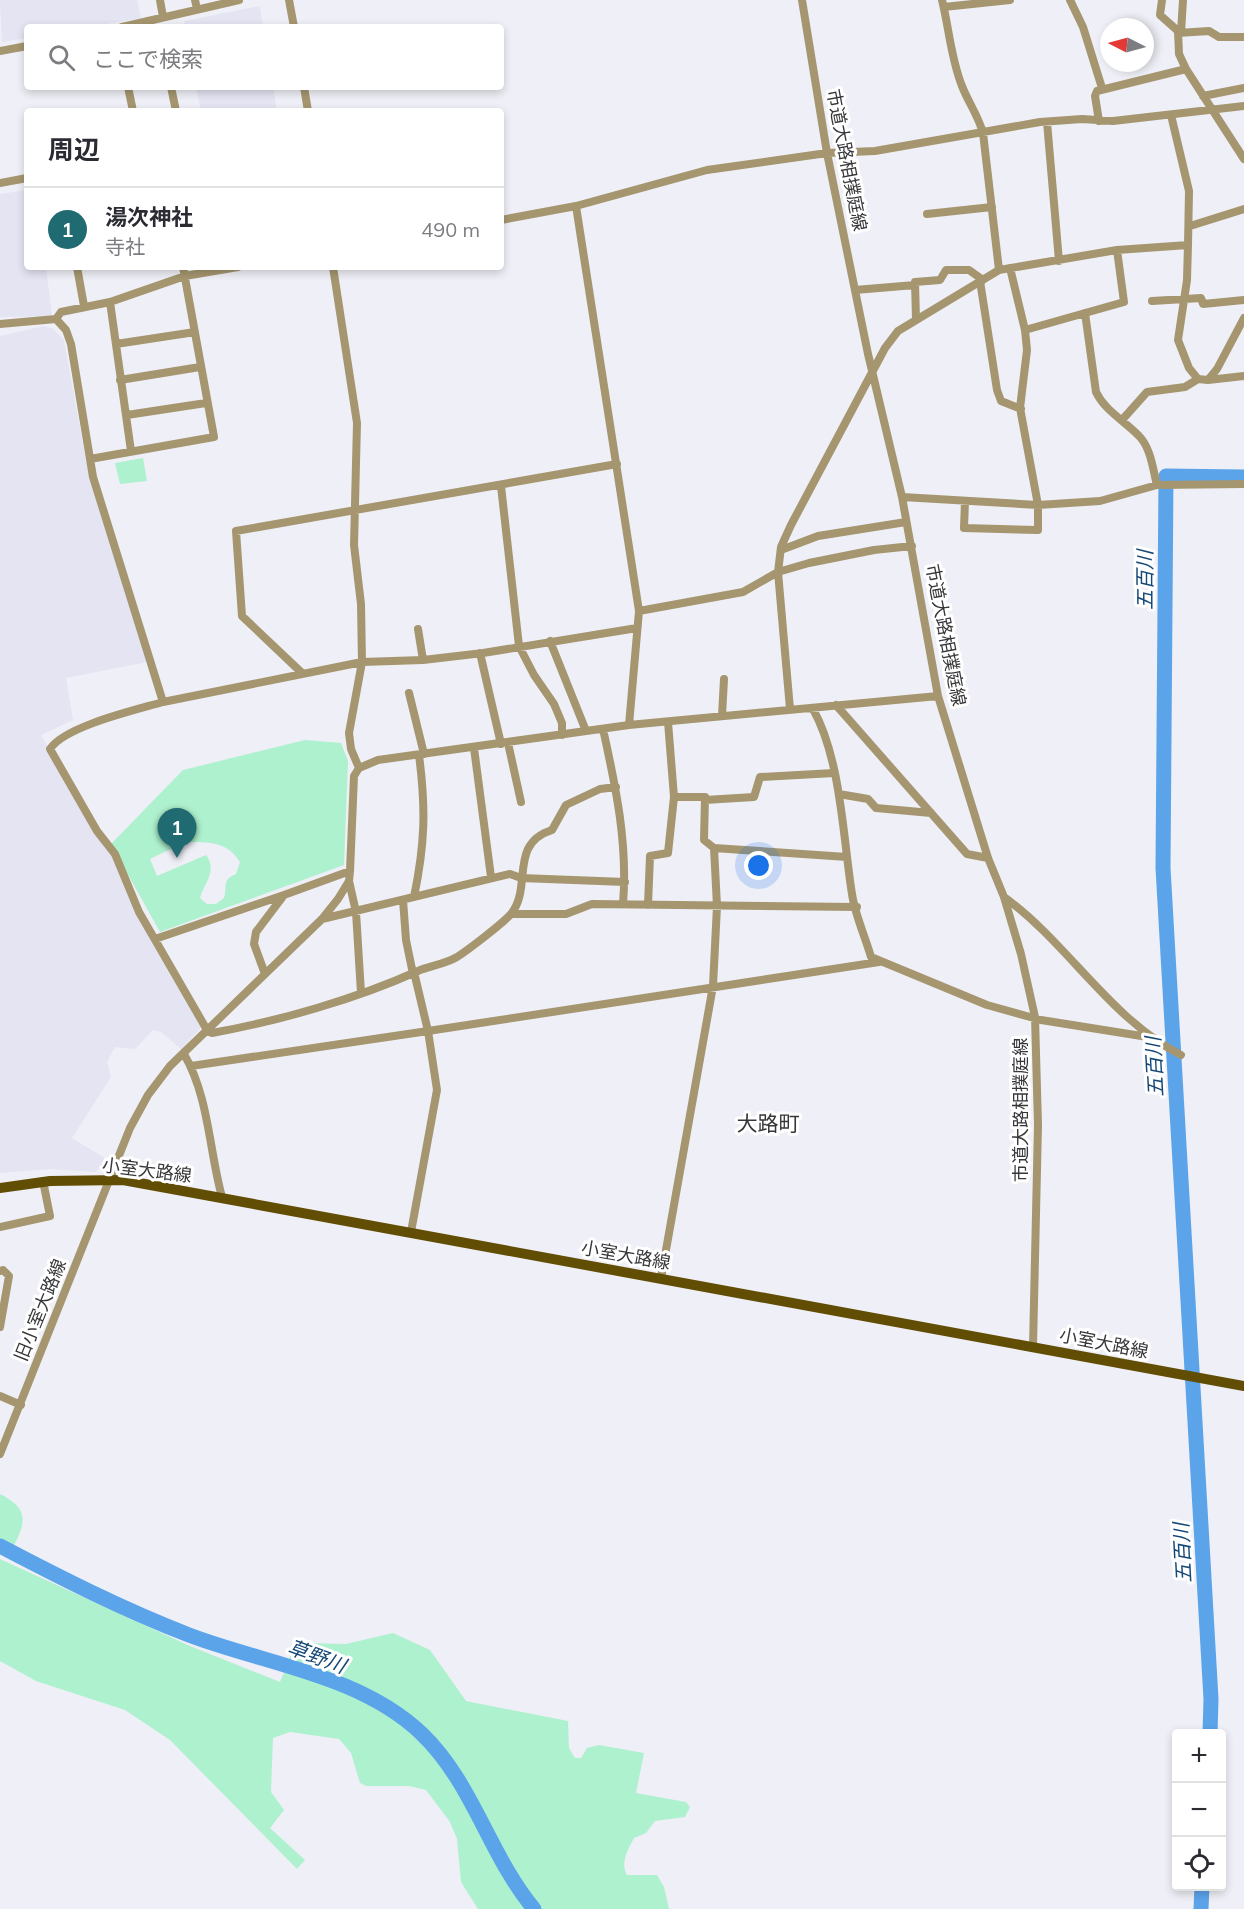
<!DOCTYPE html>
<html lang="ja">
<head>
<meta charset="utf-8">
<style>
	body { margin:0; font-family:Mulish,"Noto Sans JP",sans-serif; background:#f7f7f7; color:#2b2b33 }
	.controls { position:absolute; right:18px; bottom:18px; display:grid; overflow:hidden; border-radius:6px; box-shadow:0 3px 9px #0003 }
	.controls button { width:54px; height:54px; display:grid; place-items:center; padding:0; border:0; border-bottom:2px solid #e1e1e2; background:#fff; color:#2b2b33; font:30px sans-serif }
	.compass { position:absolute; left:1100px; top:18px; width:54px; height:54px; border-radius:50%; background:#fff; box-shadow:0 3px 9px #0003; rotate:276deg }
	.you { position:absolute; left:759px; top:866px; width:21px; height:21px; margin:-15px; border:4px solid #fff; border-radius:50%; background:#1a73e8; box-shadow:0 0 0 9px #1a73e833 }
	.badge { display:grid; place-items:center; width:39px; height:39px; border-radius:50%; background:#1f6b71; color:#fff; font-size:20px; font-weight:700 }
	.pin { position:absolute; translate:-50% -50px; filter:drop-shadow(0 2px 3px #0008) }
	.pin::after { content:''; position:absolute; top:32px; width:21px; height:18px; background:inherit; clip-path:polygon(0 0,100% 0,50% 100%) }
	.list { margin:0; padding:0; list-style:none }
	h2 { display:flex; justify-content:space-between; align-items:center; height:78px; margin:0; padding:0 24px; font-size:26px }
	h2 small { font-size:20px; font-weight:400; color:#7c7c81 }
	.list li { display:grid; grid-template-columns:39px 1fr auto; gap:18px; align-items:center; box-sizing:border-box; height:84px; padding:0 24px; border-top:2px solid #e1e1e2 }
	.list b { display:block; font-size:22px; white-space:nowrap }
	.list p { margin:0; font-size:20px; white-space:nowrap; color:#7c7c81 }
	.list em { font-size:20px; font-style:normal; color:#7c7c81 }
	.icon { flex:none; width:33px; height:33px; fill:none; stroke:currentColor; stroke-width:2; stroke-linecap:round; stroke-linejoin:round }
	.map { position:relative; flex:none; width:1244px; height:1909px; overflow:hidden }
	.search { position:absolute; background:#fff; box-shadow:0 3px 9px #0003; left:24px; top:24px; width:480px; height:66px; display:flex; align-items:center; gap:15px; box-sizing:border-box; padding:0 21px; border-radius:6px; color:#7c7c81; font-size:22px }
	.panel { position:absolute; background:#fff; box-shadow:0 3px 9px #0003; left:24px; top:108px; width:480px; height:162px; border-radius:6px }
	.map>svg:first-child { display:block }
</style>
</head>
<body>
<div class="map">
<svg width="1244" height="1909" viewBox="0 0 1244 1909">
	<rect width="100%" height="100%" fill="#efeff7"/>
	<path fill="#e4e4f3" d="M0 0H137L141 18 88 27H27V38L2 42Z
		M260 6 263 27H185L184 21Z
		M196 87H273L277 111H201Z
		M27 190V267H46L52 316 0 317V194Z
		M44 326 53 329 64 340 86 461 147 662 66 678 73 720 41 735 97 835 112 854 149 938 201 1028 181 1049 161 1032 153 1030 135 1049 115 1047 107 1062 111 1077 72 1138 108 1160 107 1164 95 1172 51 1169 0 1173V336Z"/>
	<path fill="#aef1ce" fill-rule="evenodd" d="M143 458 147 481 120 484 115 463Z
		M305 740 341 743 348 761 344 865 160 932 111 844 183 770ZM185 842C208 842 227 841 240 862L236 874C221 880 228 886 224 898L216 904H207L200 898C204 883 218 871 206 855L157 876 150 859Z
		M0 1494C30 1509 26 1523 12 1549L0 1541Z
		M0 1559 190 1646 280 1682 294 1647 305 1643 346 1644 393 1633 430 1650 466 1701 568 1721 569 1748 575 1758H581L587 1748 599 1745 644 1753 636 1793 686 1802 690 1807 685 1817 655 1821 646 1833 634 1838C628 1850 620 1862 627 1875H657L664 1887 669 1909H478L461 1882 457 1839 450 1822 426 1790 409 1786H366L360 1783 351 1753 339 1739 290 1732 273 1738 271 1792 284 1810 270 1828 305 1860 297 1869 170 1740 125 1710 36 1681 0 1661Z"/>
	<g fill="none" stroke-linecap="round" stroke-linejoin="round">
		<path stroke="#5ca4ea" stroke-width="15" d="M0 1546C61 1578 124 1610 189 1635 265 1664 361 1675 422 1734 473 1783 489 1855 534 1909
			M1210 1734 1211 1699 1163 868 1166 476 1244 477
			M1201 1909 1202 1886"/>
		<path stroke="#a5966f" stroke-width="8" d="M160 0 163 17
			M195 0 197 9
			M289 0 294 27
			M802 0 827 153 868 354 902 497 938 696 988 858 1004 897 1021 954 1035 1017 1038 1125 1033 1347
			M942 0C949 28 951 59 962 86 968 102 978 115 983 133L999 270
			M1070 0 1083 27 1102 88
			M1162 0 1160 15 1178 31 1179 54 1186 69 1244 159
			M944 7 1010 0
			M122 27 239 0
			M1178 33 1209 31 1219 37H1244
			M1181 33 1183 0
			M0 51 27 46
			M128 87 133 111
			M171 87 176 111
			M304 87 308 111
			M1203 96 1244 88
			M1099 121 1095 96 1097 91 1186 69
			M1047 122 1059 261
			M0 183 27 178
			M576 206 639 611 629 725
			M927 214 992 207
			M501 220 576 206 707 170 827 153 875 151 1040 122 1082 119 1113 121 1244 106
			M1190 226 1244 209
			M1188 245 1187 280 1178 340 1189 368 1198 379 1208 380 1244 376
			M77 267 84 306
			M333 267 357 423 354 545 361 604 362 662 349 733 351 749 359 768
			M980 281 997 390 1001 401 1021 409
			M855 290 915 285
			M1152 301 1201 298 1203 304 1244 300
			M110 302 131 451
			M1085 313 1096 392C1105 411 1125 421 1139 436 1151 448 1153 470 1157 485
			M56 319 61 312 110 302 185 276 238 267
			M916 320 915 282 940 280 946 270H969L983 280
			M0 324 56 319 66 330 71 344 93 477 163 702C136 710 65 726 50 749L97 831 115 854 139 912 207 1030 212 1033C279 1021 356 999 418 971 430 966 445 964 457 957 468 950 502 924 511 914 533 887 508 844 552 830L566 805 600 789 616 787
			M1025 330 1124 302 1117 250
			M116 344 195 332
			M120 380 200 367
			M1208 380 1217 369 1244 318
			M127 415 206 403
			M1122 420 1147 392 1185 387 1198 379
			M90 459 214 437 183 267
			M501 486 519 646 534 675 554 704 562 723V735
			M902 497 1038 505 1100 501 1157 485 1244 484
			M965 501 964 528 1038 530V505L1020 408 1027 350 1025 330 1010 268
			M781 550 818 536 906 522
			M639 611 743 592 778 572 809 563 874 550 912 546
			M418 629 423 660
			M550 641 586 731
			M480 653 501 744
			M302 673 242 616 236 531 617 464
			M409 693 424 754
			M163 702 362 662 423 660 483 653 637 628
			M836 705 967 854 988 858
			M790 709 778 572 781 547 791 525 885 348 898 331 999 270 1117 250 1188 245 1189 191 1171 115
			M813 709C841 759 843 838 852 894 855 915 865 936 871 957L987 1005 1041 1020 1154 1038
			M722 716 724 679
			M668 722 674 797H705L704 840 714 848 847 857
			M603 729C616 788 628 844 623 904
			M508 743 521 802
			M474 748 491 877
			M839 794 868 799 876 808 931 813
			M705 800 754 797 760 777 834 773
			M349 881 356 912 361 993
			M414 897C425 844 426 809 419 755
			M1004 897C1068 943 1109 1018 1181 1055
			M403 900 406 940 413 974
			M648 905 650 856 668 853 674 797
			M512 914H566L592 904 857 907
			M322 919 510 874 521 878 625 882
			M155 939 284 895
			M414 972 428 1031 879 962
			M265 974 254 944 256 932 284 895 350 871
			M184 1054C209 1097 209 1150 222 1197
			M191 1066 428 1031 437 1090 411 1232
			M0 1227 50 1216 43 1181
			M0 1271 3 1270 9 1276 0 1327
			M661 1278 713 986 717 906 714 848
			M0 1396 21 1405
			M0 1454 130 1128 148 1095 170 1066 322 919 338 899 349 881 350 871 354 776 359 768 378 760 629 725 938 696"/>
		<path stroke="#614d03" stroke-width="10" d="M0 1188 50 1181 123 1180 1244 1386"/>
	</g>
	<g text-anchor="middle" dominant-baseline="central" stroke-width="6" stroke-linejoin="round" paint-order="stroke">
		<g font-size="18" fill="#37373a" stroke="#fff">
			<text transform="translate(847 160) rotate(79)">市道大路相撲庭線</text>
			<text transform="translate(946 635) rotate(79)">市道大路相撲庭線</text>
			<text transform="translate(1020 1110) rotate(-90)">市道大路相撲庭線</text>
			<text transform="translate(147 1170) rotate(7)">小室大路線</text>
			<text transform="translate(626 1255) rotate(10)">小室大路線</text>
			<text transform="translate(40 1310) rotate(-68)">旧小室大路線</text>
			<text transform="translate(1104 1343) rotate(11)">小室大路線</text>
		</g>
		<g font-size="20" font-style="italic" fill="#154876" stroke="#fff">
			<text transform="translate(1144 580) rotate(-90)">五百川</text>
			<text transform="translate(1154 1067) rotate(-93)">五百川</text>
			<text transform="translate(1182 1553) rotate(-93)">五百川</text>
			<text transform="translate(317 1656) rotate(20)">草野川</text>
		</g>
		<g font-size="21" fill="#37373a" stroke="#fff">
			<text x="768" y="1123">大路町</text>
		</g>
	</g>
</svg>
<div class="controls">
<button>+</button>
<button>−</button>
<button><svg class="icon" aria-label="locate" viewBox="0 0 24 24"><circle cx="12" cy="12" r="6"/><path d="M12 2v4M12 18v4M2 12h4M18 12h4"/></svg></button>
</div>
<svg class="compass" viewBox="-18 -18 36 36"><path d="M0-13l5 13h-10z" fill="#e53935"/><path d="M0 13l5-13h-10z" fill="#7c7c81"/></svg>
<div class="you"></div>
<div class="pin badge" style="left:177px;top:858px">1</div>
<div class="search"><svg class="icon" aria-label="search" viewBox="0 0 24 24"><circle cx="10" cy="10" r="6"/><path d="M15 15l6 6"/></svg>ここで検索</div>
<section class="panel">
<h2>周辺<small></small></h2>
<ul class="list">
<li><span class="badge">1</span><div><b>湯次神社</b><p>寺社</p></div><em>490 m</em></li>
</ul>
</section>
</div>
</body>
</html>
